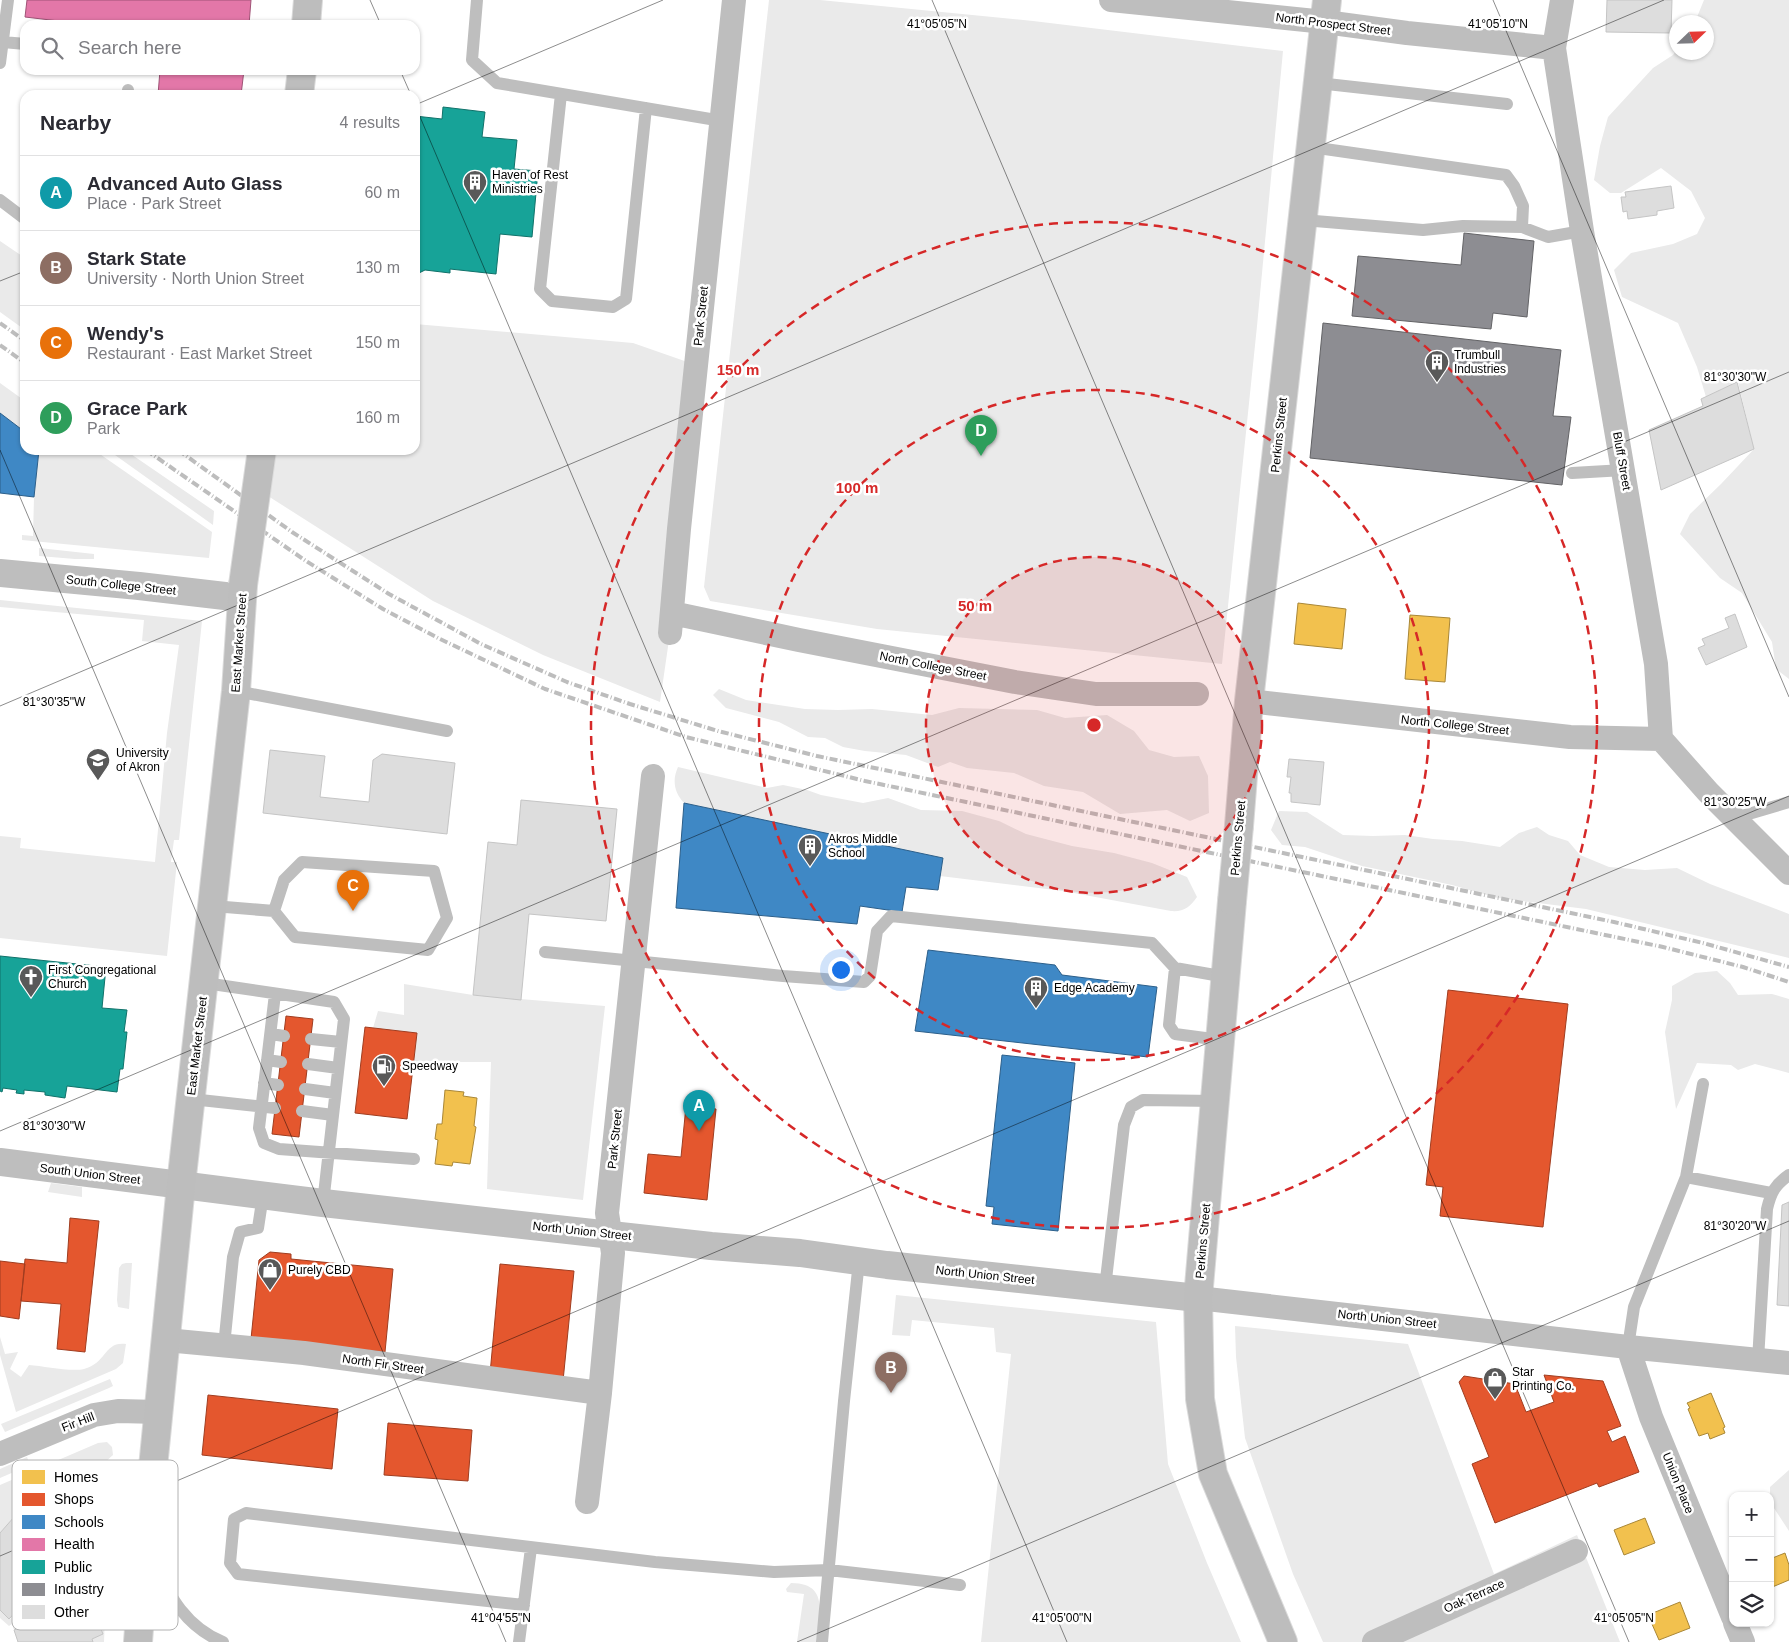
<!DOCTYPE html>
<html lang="en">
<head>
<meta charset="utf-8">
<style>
	body { margin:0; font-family:Arial,sans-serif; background:#f7f7f7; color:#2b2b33 }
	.controls { position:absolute; right:15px; bottom:15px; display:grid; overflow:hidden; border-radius:10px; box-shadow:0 1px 4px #0004 }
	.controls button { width:45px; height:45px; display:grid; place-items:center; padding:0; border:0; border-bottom:1px solid #e1e1e2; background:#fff; color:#2b2b33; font:25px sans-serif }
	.compass { position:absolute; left:1669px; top:15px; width:45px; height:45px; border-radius:50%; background:#fff; box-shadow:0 1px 4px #0004; rotate:67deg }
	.you { position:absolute; left:840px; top:969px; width:18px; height:18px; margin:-12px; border:4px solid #fff; border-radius:50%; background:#1a73e8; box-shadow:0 0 0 8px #1a73e833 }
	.badge { display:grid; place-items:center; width:32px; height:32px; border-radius:50%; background:#0b8043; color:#fff; font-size:16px; font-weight:700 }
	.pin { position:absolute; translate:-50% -41px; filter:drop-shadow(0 1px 2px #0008) }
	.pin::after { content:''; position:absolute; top:26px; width:18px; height:15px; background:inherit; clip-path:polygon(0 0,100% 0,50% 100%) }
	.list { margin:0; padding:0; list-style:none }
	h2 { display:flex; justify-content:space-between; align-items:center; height:65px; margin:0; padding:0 20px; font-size:21px }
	h2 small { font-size:16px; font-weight:400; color:#7c7c81 }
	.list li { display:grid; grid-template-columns:32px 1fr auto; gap:15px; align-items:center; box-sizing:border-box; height:75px; padding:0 20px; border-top:1px solid #e1e1e2 }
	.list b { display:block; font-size:19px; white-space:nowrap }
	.list p { margin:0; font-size:16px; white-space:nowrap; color:#7c7c81 }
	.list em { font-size:16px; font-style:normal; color:#7c7c81 }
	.icon { flex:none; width:28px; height:28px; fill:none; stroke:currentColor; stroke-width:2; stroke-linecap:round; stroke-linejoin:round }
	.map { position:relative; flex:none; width:1789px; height:1642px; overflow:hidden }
	.search { position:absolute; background:#fff; box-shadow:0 1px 4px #0004; left:20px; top:20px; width:400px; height:55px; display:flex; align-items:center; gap:12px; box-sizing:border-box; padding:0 18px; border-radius:15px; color:#7c7c81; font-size:19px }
	.panel { position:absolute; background:#fff; box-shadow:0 1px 4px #0004; left:20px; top:90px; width:400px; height:365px; border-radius:15px }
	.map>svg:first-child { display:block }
</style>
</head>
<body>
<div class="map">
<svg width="1789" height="1642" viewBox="0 0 1789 1642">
	<rect width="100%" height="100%" fill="#fff"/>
	<path fill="#eaeaea" d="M769 0H820L1033 21 1283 51 1257 326 1222 664 877 629 710 601 704 587Z
		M1704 0H1789V679L1776 669 1772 642 1742 593 1720 578 1680 534 1690 514 1721 484 1754 449 1738 382 1706 397 1697 367 1678 323 1622 297 1614 270 1631 253 1673 244 1697 234 1705 218 1691 191 1661 168 1621 193H1610L1594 180 1600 146 1608 117 1653 68 1673 55 1676 51V52H1706V22H1695Z
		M0 241 25 258V330L0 312Z
		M415 324 633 343 696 365 670 633 660 702 543 655 433 601 257 489 261 450H415Z
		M0 383 25 401V432L0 413Z
		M39 450H94L212 532 209 558 22 540V535L33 536 34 497Z
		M108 450H125L214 511 213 525Z
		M39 548 94 554V559H75L39 556Z
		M0 600 202 621 179 840H174L171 862H177L167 956 0 938V836L21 838 20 848 155 862 167 733 179 645 142 641 144 620 0 607Z
		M719 689 746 700 805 709 838 710 872 709 932 715 959 708 1037 710 1065 718 1107 715 1134 731 1149 750 1174 757 1199 756 1208 776 1209 813 1190 821 1167 810 1120 814 1083 792 1044 786 1014 773 967 768 950 762 938 767 906 755 865 751 843 747 825 738 808 737 779 722 726 708 713 695Z
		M678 767 767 788 783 785 807 790 821 795 863 803 888 798 921 810 962 811 999 821 1026 834 1072 846 1114 853 1152 863 1187 877 1197 897C1190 907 1184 912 1171 911L1063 891 940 876 942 858 684 803C674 792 672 780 678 767Z
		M1279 811 1307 812 1343 835 1373 836 1405 835 1433 839 1462 841 1500 847 1519 833 1537 827 1549 835 1568 841 1580 855 1609 867 1645 870 1677 868 1710 884 1789 914V958L1586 909 1498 898 1452 885 1362 866 1305 847 1282 845 1271 830Z
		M1717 971 1730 983 1738 995 1772 994 1789 999V1073L1755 1064 1738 1070 1731 1065 1697 1063 1676 1109 1665 1032 1672 1000V986L1695 973Z
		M404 984 473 995 605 1006 583 1200 487 1189 491 1062H413L373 1028 378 1011 404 1015Z
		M51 1183 82 1187V1197L48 1192Z
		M126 1263H132L129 1309 118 1307 117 1300 119 1268 122 1264Z
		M896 1295 1156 1322 1168 1464 1207 1563 1241 1642H981L1011 1354 996 1352 994 1328 912 1320 910 1336 892 1335Z
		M1235 1326 1408 1344 1494 1574 1577 1535 1620 1642H1323L1293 1574 1245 1438 1236 1357Z
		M0 1337 5 1354 18 1352 10 1369 21 1377 29 1365C44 1366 70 1372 84 1369 107 1363 104 1341 126 1344L123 1363 116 1369 16 1412 0 1355Z
		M110 1379 113 1386 109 1388 5 1432 1 1424Z
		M107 1442 112 1447 113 1455C106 1461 100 1469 91 1472 78 1475 62 1470 50 1477L42 1467 98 1443Z
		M27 1457 30 1465 0 1478V1469Z
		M37 1469 46 1480 50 1496 32 1516 22 1508 0 1533V1485Z
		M1789 1470V1531L1770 1502V1487Z
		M109 1475 111 1478 98 1585 100 1594 34 1617 36 1622 14 1630 12 1624 9 1626 0 1618V1610L10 1619 24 1603 30 1608 50 1586 47 1583 72 1552 64 1545 81 1524 86 1528 99 1513 98 1486Z
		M791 1583C830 1583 819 1615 816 1642H797L804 1594 787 1592 786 1589Z
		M101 1600 105 1615 104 1642H93L92 1639 103 1634 90 1603Z"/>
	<path fill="#f2c14e" stroke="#a98737" d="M1298 603 1346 609 1342 649 1294 644Z
		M1410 615 1450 618 1445 682 1405 679Z
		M445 1090 464 1092 463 1096 477 1098 474 1126 476 1127 470 1164 453 1162 452 1166 435 1164 438 1140 435 1139 437 1124H442Z
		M1711 1393 1725 1427 1723 1428 1725 1433 1710 1439 1708 1433 1699 1436 1688 1409 1690 1408 1687 1403Z
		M1645 1518 1655 1543 1624 1555 1614 1530Z
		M1785 1553 1789 1565V1580L1770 1588V1559Z
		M1680 1602 1690 1628 1659 1640 1648 1615Z"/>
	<path fill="#e4572e" stroke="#a03d20" d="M1448 990 1568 1004 1543 1227 1440 1216 1443 1187 1426 1185Z
		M286 1016 313 1019 299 1137 272 1134Z
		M365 1027 417 1033 407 1119 355 1113Z
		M686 1106 716 1109 707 1200 644 1193 648 1154 681 1157Z
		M70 1218 99 1221 85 1352 57 1349 61 1304 21 1301 25 1259 67 1263Z
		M270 1252 291 1254V1259L393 1269 385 1352 251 1339 259 1260Z
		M0 1261 25 1264 19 1319 0 1316Z
		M500 1264 574 1271 563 1381 490 1374Z
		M1544 1375 1603 1381 1621 1426 1607 1431 1612 1442 1625 1436 1639 1472 1599 1487 1597 1483 1495 1523 1472 1464 1489 1457 1459 1382 1464 1376 1515 1384 1526 1412 1554 1402Z
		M208 1395 338 1409 332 1469 202 1455Z
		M388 1423 472 1430 468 1481 384 1475Z"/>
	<path fill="#3f88c5" stroke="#2c5f8a" d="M0 413 25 432V450H39L34 497 0 493Z
		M684 803 943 858 938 890 906 887 902 912 860 906 857 924 676 908Z
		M928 950 1055 965 1062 975 1157 987 1148 1057 915 1031Z
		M1002 1055 1075 1063 1058 1231 992 1224 994 1207 986 1206Z"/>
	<path fill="#e377a8" stroke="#9f5376" d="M27 0H251L249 25H93L25 17Z
		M160 70H244L241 95H158Z"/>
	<path fill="#17a398" stroke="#10726a" d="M443 107 485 112 482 137 517 140 514 169 538 171 532 237 500 234 496 274 450 269V273L425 270 415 275V116L442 119Z
		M0 956 106 967 102 1008 127 1010 124 1032H127L123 1069H120L117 1092 67 1086 65 1098 45 1095V1092L24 1090V1094L16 1093 17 1090 3 1088 2 1092 0 1091Z"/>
	<path fill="#8d8d92" stroke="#636366" d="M1464 233 1534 241 1527 317 1493 313 1491 329 1352 316 1358 256 1461 265Z
		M1323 323 1561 350 1553 416 1571 417 1562 485 1310 458Z"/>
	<path fill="#ddd" stroke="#c5c5c5" d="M1607 0H1672L1671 33 1606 32Z
		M1671 186 1674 208 1657 211V215L1628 219 1627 211 1623 212 1621 197H1626L1625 192Z
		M1737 382 1754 449 1661 490 1649 430 1703 406 1701 399Z
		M1735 614 1747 647 1706 665 1698 648 1705 645 1702 639 1729 628 1725 618Z
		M270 750 325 756 320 797 369 802 373 760 382 754 455 763 447 834 263 813Z
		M1289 759 1324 762 1320 805 1291 802V793H1289L1291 777H1287Z
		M521 800 617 809 606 921 529 914 521 1000 473 995 488 842 517 845Z
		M1789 1202V1306L1777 1305 1782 1205Z
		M64 1481 94 1509 64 1545 72 1552 47 1583 50 1586 30 1608 24 1603 9 1619 0 1610V1533L22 1508 32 1516Z
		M70 1603 73 1610 90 1603 103 1634 92 1639 93 1642H18L14 1630 36 1622 34 1617Z"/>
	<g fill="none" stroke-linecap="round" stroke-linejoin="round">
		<g stroke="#dbdbdb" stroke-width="30">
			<path id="primary" d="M306 25 308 0
				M299 95 302 70
				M1239 826 1249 701 1327 0
				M1232 901 1198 1298 1200 1399 1213 1474 1283 1642
				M138 1642 145 1548 181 1185 236 691 243 585"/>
		</g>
		<path stroke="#bebebe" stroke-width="12" d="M477 0 472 60 497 83 722 121
			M3 42 25 44
			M0 63 8 0
			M1318 83 1507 104
			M561 94 540 289 552 301 613 307 626 299 646 108
			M128 95V90
			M0 200 25 219
			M1303 220 1423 230 1463 226 1522 227 1523 206 1514 186 1506 175 1311 147
			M1522 227 1548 237 1582 231
			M1572 473 1624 470
			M236 691 447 731
			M1735 818 1789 802
			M213 906 274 911 295 937 428 950 447 918 434 871 302 862 284 880 274 911
			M545 952 783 976 864 982 870 976 877 931 891 916 1152 943 1175 968 1226 977
			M1175 968 1169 1025 1175 1034 1220 1040
			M205 983 334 1002 344 1019 323 1203
			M275 994 259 1128 264 1143 279 1149 414 1159
			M271 1034 284 1036
			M311 1039 341 1042
			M267 1060 281 1062
			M308 1064 338 1068
			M264 1083 278 1085
			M305 1089 335 1093
			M191 1099 275 1108
			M302 1111 333 1115
			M1686 1177 1771 1193
			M1105 1288 1124 1125 1131 1107 1143 1100 1215 1101
			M224 1346 233 1257 240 1232 258 1228 263 1195
			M1628 1347 1634 1307 1686 1177 1703 1084
			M1758 1360 1767 1209C1771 1192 1775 1185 1789 1175
			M149 1555C168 1592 183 1626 223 1642
			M524 1605 238 1574 230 1563 234 1519 246 1513 655 1562 774 1572 829 1570 960 1585
			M519 1642 531 1548
			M822 1642 844 1401 859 1261"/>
		<path stroke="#bebebe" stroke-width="24" d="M1111 0 1325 22 1407 33 1554 48
			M1562 0 1554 48 1582 231 1656 664 1661 739 1708 792 1789 873
			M672 613 799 640 1015 682 1096 694H1197
			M670 633 679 529 734 0
			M1249 701 1570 737 1661 739
			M1198 1298 1628 1347 1789 1363
			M166 1340 304 1353 600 1393
			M1628 1347 1651 1417 1733 1617
			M0 1454 94 1415 118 1411 159 1412
			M587 1502 600 1393 613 1253 607 1213 653 776
			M1735 1623 1743 1642
			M1374 1642 1576 1551"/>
		<path stroke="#bebebe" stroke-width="28" d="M0 573 139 586 242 598
			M0 1162 323 1203 711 1246 800 1253 887 1265 1198 1298"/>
		<use href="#primary" stroke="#bdbdbd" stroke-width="28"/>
		<path stroke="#bdbdbd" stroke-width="4" stroke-dasharray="8 2.5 1 2.5" stroke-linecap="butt" d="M0 323 25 341
			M0 345 25 363
			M146 450 306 561 383 609 438 638 545 689 686 737 865 781 1663 947 1743 967 1789 982
			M178 450 292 532 389 594 481 644 567 682 630 704 718 731 817 756 1614 922 1703 943 1789 967"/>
		<g stroke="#dbdbdb" stroke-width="30" stroke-linecap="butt">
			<path id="primary-bridge" d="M243 585 262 450
				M1232 901 1239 826"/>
		</g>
		<use href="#primary-bridge" stroke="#bdbdbd" stroke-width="28"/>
	</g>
	<path fill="none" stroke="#000" stroke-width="1" stroke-opacity="0.45" d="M370 0 381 25M932 0 1629 1642M1493 0 1789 697M400 70 411 95M415 105 663 0M415 105 1067 1642M0 281 25 271M0 450 506 1642M0 706 1664 0M0 1131 1789 372M0 1556 1789 796M797 1642 1789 1221"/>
	<circle cx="1094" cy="725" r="168" fill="#d62828" fill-opacity=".12"/>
	<g fill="none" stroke="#d62828" stroke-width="2.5" stroke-dasharray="9 6">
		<circle cx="1094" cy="725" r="168"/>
		<circle cx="1094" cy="725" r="335"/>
		<circle cx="1094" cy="725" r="503"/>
	</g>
	<defs>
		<g id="building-pin" transform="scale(1.25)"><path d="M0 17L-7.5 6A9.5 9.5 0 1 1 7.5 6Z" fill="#595959" stroke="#fff"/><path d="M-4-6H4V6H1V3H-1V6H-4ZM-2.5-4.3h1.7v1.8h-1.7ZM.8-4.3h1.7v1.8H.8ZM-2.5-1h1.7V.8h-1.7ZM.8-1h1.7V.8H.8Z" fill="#fff"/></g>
		<g id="university-pin" transform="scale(1.25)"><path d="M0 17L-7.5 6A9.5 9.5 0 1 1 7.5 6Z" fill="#595959" stroke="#fff"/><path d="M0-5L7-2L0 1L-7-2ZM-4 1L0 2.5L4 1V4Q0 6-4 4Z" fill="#fff"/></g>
		<g id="church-pin" transform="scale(1.25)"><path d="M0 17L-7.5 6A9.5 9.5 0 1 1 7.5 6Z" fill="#595959" stroke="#fff"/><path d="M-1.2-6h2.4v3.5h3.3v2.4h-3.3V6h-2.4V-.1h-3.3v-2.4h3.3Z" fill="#fff"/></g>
		<g id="fuel-pin" transform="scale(1.25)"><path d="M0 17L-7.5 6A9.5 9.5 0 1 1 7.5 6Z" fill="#595959" stroke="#fff"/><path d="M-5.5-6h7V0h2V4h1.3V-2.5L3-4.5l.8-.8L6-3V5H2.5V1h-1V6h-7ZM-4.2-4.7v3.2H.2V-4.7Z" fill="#fff"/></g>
		<g id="shop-pin" transform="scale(1.25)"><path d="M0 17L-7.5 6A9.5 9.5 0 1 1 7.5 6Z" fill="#595959" stroke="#fff"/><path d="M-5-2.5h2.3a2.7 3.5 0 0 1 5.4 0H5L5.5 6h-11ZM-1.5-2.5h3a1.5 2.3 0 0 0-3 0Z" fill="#fff"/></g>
	</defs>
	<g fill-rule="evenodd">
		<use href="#building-pin" x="475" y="182"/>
		<use href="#building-pin" x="1437" y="362"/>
		<use href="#university-pin" x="98" y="760"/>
		<use href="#building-pin" x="810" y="846"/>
		<use href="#church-pin" x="31" y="977"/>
		<use href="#building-pin" x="1036" y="988"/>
		<use href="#fuel-pin" x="384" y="1066"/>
		<use href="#shop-pin" x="270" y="1270"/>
		<use href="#shop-pin" x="1495" y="1379"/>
	</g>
	<g text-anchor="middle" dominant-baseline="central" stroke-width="5" stroke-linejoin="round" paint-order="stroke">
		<g font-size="12" fill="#000" stroke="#fff">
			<text transform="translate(1333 24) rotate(7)">North Prospect Street</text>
			<text transform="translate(701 316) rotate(-84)">Park Street</text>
			<text transform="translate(1279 435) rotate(-84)">Perkins Street</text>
			<text transform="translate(1622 461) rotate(80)">Bluff Street</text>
			<text transform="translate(121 585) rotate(6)">South College Street</text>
			<text transform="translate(239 643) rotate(-86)">East Market Street</text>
			<text transform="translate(933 666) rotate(11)">North College Street</text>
			<text transform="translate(1455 725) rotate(6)">North College Street</text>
			<text transform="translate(1238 838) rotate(-85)">Perkins Street</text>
			<text transform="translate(197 1046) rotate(-83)">East Market Street</text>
			<text transform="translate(615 1139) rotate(-84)">Park Street</text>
			<text transform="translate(90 1174) rotate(7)">South Union Street</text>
			<text transform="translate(582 1231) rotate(6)">North Union Street</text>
			<text transform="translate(1203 1241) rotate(-85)">Perkins Street</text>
			<text transform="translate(985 1275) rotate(6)">North Union Street</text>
			<text transform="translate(1387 1319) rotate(6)">North Union Street</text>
			<text transform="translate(383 1364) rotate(8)">North Fir Street</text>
			<text transform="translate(78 1422) rotate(-21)">Fir Hill</text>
			<text transform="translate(1678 1483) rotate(68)">Union Place</text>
			<text transform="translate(1474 1596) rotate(-24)">Oak Terrace</text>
		</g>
		<g font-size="12" fill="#000" stroke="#fff" text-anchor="start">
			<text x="492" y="175">Haven of Rest<tspan x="492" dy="14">Ministries</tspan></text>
			<text x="1454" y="355">Trumbull<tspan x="1454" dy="14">Industries</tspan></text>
			<text x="116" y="753">University<tspan x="116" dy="14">of Akron</tspan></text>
			<text x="828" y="839">Akros Middle<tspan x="828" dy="14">School</tspan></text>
			<text x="48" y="970">First Congregational<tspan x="48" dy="14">Church</tspan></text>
			<text x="1054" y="988">Edge Academy</text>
			<text x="402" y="1066">Speedway</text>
			<text x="288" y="1270">Purely CBD</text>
			<text x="1512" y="1372">Star<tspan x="1512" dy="14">Printing Co.</tspan></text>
		</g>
	</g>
	<rect x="12" y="1460" width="166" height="170" rx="8" fill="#fff" stroke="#b2b2b2" stroke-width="1"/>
	<rect x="22" y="1470" width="23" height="14" fill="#f2c14e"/>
	<rect x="22" y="1493" width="23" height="13" fill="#e4572e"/>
	<rect x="22" y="1515" width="23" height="14" fill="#3f88c5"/>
	<rect x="22" y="1538" width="23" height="13" fill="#e377a8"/>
	<rect x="22" y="1560" width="23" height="14" fill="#17a398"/>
	<rect x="22" y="1583" width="23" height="13" fill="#8d8d92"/>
	<rect x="22" y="1605" width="23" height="14" fill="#ddd"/>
	<g font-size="14" fill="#000">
		<text x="54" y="1482">Homes</text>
		<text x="54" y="1504">Shops</text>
		<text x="54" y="1527">Schools</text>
		<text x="54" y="1549">Health</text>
		<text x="54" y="1572">Public</text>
		<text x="54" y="1594">Industry</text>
		<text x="54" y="1617">Other</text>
	</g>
	<g font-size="12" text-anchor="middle" fill="#000" stroke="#fff" stroke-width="5" stroke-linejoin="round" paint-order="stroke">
		<text x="937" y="28">41°05'05"N</text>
		<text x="1498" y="28">41°05'10"N</text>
		<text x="1735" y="381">81°30'30"W</text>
		<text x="54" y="706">81°30'35"W</text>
		<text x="1735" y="806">81°30'25"W</text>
		<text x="54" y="1130">81°30'30"W</text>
		<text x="1735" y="1230">81°30'20"W</text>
		<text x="501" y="1622">41°04'55"N</text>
		<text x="1062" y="1622">41°05'00"N</text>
		<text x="1624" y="1622">41°05'05"N</text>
	</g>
	<circle cx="1094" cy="725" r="8" fill="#d62828" stroke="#fff" stroke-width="2.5"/>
	<g font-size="15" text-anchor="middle" font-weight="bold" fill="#d62828" stroke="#fff" stroke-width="5" stroke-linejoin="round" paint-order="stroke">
		<text x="738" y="375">150 m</text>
		<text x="857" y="493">100 m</text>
		<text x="975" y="611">50 m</text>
	</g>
</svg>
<div class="controls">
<button>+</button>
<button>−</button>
<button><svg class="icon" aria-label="layers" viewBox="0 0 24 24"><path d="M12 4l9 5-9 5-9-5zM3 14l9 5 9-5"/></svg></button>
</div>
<svg class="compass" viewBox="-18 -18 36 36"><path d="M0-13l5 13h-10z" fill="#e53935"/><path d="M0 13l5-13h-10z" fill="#7c7c81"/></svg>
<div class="you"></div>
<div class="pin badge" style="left:699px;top:1131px;background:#0f9aa8">A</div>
<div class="pin badge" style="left:891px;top:1393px;background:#8d6e63">B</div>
<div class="pin badge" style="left:353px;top:911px;background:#e8710a">C</div>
<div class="pin badge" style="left:981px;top:456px;background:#2e9e5b">D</div>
<div class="search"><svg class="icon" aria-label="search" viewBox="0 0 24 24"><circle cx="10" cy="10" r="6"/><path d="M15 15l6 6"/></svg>Search here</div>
<section class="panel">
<h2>Nearby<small>4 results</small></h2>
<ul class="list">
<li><span class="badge" style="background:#0f9aa8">A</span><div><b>Advanced Auto Glass</b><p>Place · Park Street</p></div><em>60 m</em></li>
<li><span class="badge" style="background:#8d6e63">B</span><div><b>Stark State</b><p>University · North Union Street</p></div><em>130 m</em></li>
<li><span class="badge" style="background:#e8710a">C</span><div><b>Wendy's</b><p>Restaurant · East Market Street</p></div><em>150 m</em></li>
<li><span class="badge" style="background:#2e9e5b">D</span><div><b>Grace Park</b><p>Park</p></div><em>160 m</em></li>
</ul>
</section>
</div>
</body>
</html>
